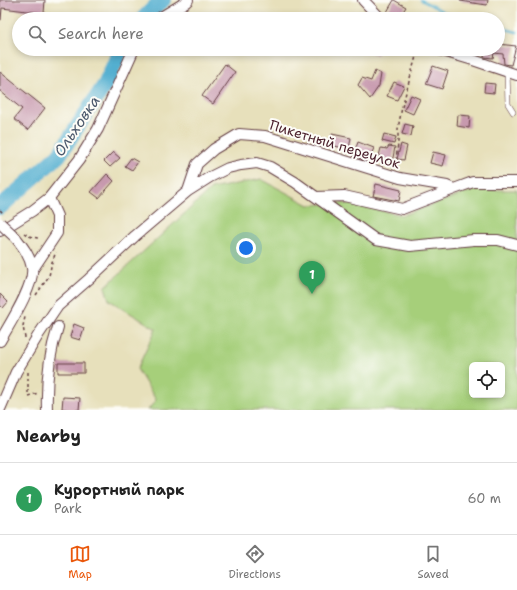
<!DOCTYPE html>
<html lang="en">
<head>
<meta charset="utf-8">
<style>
	body { margin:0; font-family:"Shantell Sans",sans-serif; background:#f6f6f6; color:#222 }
	.controls { position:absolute; right:12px; bottom:12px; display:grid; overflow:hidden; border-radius:6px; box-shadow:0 2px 6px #0003 }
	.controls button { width:36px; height:36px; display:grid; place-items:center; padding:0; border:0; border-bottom:1px solid #e0e0e0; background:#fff; color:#222; font:20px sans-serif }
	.you { position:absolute; left:246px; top:248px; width:14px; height:14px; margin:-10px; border:3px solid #fff; border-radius:50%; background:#1a73e8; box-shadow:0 0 0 6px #1a73e833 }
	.badge { display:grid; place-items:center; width:26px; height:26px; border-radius:50%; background:#ea580c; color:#fff; font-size:13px; font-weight:700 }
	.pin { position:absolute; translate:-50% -33px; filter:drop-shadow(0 1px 2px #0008) }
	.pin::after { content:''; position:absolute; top:21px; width:14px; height:12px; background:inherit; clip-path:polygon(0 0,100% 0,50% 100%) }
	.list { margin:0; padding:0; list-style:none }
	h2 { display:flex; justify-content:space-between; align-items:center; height:52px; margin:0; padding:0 16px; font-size:17px }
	h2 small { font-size:13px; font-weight:400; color:#767676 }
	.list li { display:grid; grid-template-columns:26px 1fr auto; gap:12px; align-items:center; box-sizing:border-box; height:72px; padding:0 16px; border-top:1px solid #e0e0e0 }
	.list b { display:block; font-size:15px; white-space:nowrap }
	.list p { margin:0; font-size:13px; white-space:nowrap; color:#767676 }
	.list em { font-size:13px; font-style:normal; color:#767676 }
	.icon { flex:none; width:22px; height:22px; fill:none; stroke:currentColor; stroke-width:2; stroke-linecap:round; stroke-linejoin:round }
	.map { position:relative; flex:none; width:517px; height:410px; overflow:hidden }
	.search { position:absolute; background:#fff; box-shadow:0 2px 6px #0003; left:12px; right:12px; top:12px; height:44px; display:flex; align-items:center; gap:10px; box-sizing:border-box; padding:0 14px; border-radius:22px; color:#767676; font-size:15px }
	.sheet { height:124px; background:#fff }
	nav { display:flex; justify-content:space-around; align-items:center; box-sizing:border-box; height:56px; border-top:1px solid #e0e0e0; background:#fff; font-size:11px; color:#767676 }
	nav a { display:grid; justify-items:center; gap:2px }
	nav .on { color:#ea580c }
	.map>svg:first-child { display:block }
</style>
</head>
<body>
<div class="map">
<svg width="517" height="410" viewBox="0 0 517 410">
	<rect width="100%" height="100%" fill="#fdfcf7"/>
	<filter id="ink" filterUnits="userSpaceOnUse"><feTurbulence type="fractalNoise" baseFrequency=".025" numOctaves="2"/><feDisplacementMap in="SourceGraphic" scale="8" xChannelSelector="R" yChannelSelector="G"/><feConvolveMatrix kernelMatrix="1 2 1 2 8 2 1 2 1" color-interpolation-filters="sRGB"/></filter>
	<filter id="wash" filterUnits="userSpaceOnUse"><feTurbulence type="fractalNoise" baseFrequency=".012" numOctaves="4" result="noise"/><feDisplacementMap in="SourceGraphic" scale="16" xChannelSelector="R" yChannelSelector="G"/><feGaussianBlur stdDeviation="0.9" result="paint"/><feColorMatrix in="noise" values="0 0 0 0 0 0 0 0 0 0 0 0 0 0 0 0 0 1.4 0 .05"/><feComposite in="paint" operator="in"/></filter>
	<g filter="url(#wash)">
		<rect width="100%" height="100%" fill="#e7e0bb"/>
		<path fill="#a6cf7a" stroke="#787752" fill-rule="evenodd" d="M261 179 309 205 343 203 403 215 474 190H517V410H148L156 400 137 369 156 329 109 300 105 287 211 189ZM472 365H502V395H472Z"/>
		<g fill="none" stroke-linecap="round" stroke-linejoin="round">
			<path stroke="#52afd0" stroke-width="2.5" d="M421 0 446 13 467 19
				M498 27 517 32"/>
			<path stroke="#52afd0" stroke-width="16" d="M143 19 161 1 163 0
				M0 207 59 155 106 83 121 49"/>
		</g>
		<g id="blocks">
			<path fill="#c799ae" d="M0 0H45L44 13 2 8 1 20H0Z
				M394 0 406 7 400 16 405 19H386L384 17Z
				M460 0H488L487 5 460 1Z
				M498 44 516 46 511 65 504 64 503 54 494 53 493 58 484 57 485 49H498Z
				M370 49H379L377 55 369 52Z
				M458 49H478L476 57 458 53Z
				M225 64 235 72 213 104 202 96Z
				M433 66 448 71 442 89 426 84Z
				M375 71 381 74 379 86 370 99 358 85 362 78 371 81Z
				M0 72 45 108 28 130 14 119 22 109 0 91Z
				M394 82 404 86 397 100 387 96Z
				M485 83 495 84 494 93 484 92Z
				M411 95 420 99 413 114 404 110Z
				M458 115 470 116 469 128 457 126Z
				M405 124 413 126 411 136 402 134Z
				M332 134 351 138 349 149 329 145Z
				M384 134 396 137 394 144 382 141Z
				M358 142 374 148 371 155 377 157 374 164 353 156Z
				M401 144 407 146 404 160 397 159Z
				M389 146 395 147 392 163 378 160 381 148 387 149Z
				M113 152 120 158 110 167 104 161Z
				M433 152 446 155 443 166 430 163Z
				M131 158 138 162 132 170 125 166Z
				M107 174 114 181 99 198 91 192Z
				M376 184 401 190 399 201 373 196Z
				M0 294 8 302 3 308 0 305Z
				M74 324 84 328 80 340 70 337Z
				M58 363H84V373H58Z
				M63 397 80 398 79 410 62 409Z"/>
		</g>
	</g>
	<g filter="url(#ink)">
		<use href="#blocks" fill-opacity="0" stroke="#623c41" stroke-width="1"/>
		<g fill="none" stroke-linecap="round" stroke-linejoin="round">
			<g stroke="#623c41" stroke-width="6">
				<path id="lane" d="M507 71 508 104 513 112"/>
			</g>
			<g stroke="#623c41" stroke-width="12">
				<path id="street" d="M363 0 381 19
					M158 19 186 2 188 0
					M436 49 473 60 517 75
					M188 191 197 164 214 149 239 134 265 136 400 178 447 186 454 189
					M316 197 344 196 402 209 454 189 473 182H517
					M0 231 32 211 49 198 79 160 98 129 134 49
					M33 269 57 233V216L49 198
					M0 341C9 325 35 285 32 268 30 256 23 247 16 238
					M0 409 16 372 39 334 58 306 89 279 135 236 188 191 210 177 228 168 241 165 257 163 270 167 295 182 376 240 410 246 474 240H498L517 245
					M47 410C46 381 49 354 58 327"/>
			</g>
			<path stroke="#623c41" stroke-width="1.5" stroke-dasharray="3 3" stroke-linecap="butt" d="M396 166 397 165 396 160 398 143V129L402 107 418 49
				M24 233C30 237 34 238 41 238
				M36 295 49 276 52 262 56 252
				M25 338 23 326 25 317
				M28 372V396L38 393"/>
			<use href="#lane" stroke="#fff" stroke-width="5"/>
			<use href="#street" stroke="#fff" stroke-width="10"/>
			<g stroke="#623c41" stroke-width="12" stroke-linecap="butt">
				<path id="street-bridge" d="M0 223 16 238"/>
			</g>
			<path stroke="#623c41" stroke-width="1.5" stroke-dasharray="3 3" stroke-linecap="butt" d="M0 210 4 214"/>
			<use href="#street-bridge" stroke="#fff" stroke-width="10"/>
		</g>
	</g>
	<g text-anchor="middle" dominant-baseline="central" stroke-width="4" stroke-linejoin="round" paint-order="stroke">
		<g font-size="14" fill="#4a1f2b" stroke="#fdfcf7">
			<text transform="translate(335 144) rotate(17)">Пикетный переулок</text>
		</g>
		<g font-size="15" font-style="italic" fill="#4d596d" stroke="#fdfcf7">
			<text transform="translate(77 126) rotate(-56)">Ольховка</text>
		</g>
	</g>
</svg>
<div class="controls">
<button><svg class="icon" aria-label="locate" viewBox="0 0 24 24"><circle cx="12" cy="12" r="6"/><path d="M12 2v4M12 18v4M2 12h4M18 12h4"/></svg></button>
</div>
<div class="you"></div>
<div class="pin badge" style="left:312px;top:294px;background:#2e9e5b">1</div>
<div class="search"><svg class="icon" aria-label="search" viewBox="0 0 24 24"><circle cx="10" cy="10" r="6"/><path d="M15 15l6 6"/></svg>Search here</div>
</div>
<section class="sheet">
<h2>Nearby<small></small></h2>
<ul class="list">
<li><span class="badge" style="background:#2e9e5b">1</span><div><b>Курортный парк</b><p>Park</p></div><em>60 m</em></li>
</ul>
</section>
<nav>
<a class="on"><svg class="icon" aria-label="map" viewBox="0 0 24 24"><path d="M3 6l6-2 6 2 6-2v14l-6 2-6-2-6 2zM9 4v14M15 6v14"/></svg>Map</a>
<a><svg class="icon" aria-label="directions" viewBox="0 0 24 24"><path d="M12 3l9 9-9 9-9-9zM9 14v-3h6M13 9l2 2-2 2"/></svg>Directions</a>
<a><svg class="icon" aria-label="saved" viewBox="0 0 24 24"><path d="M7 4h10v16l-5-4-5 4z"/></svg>Saved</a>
</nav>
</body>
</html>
